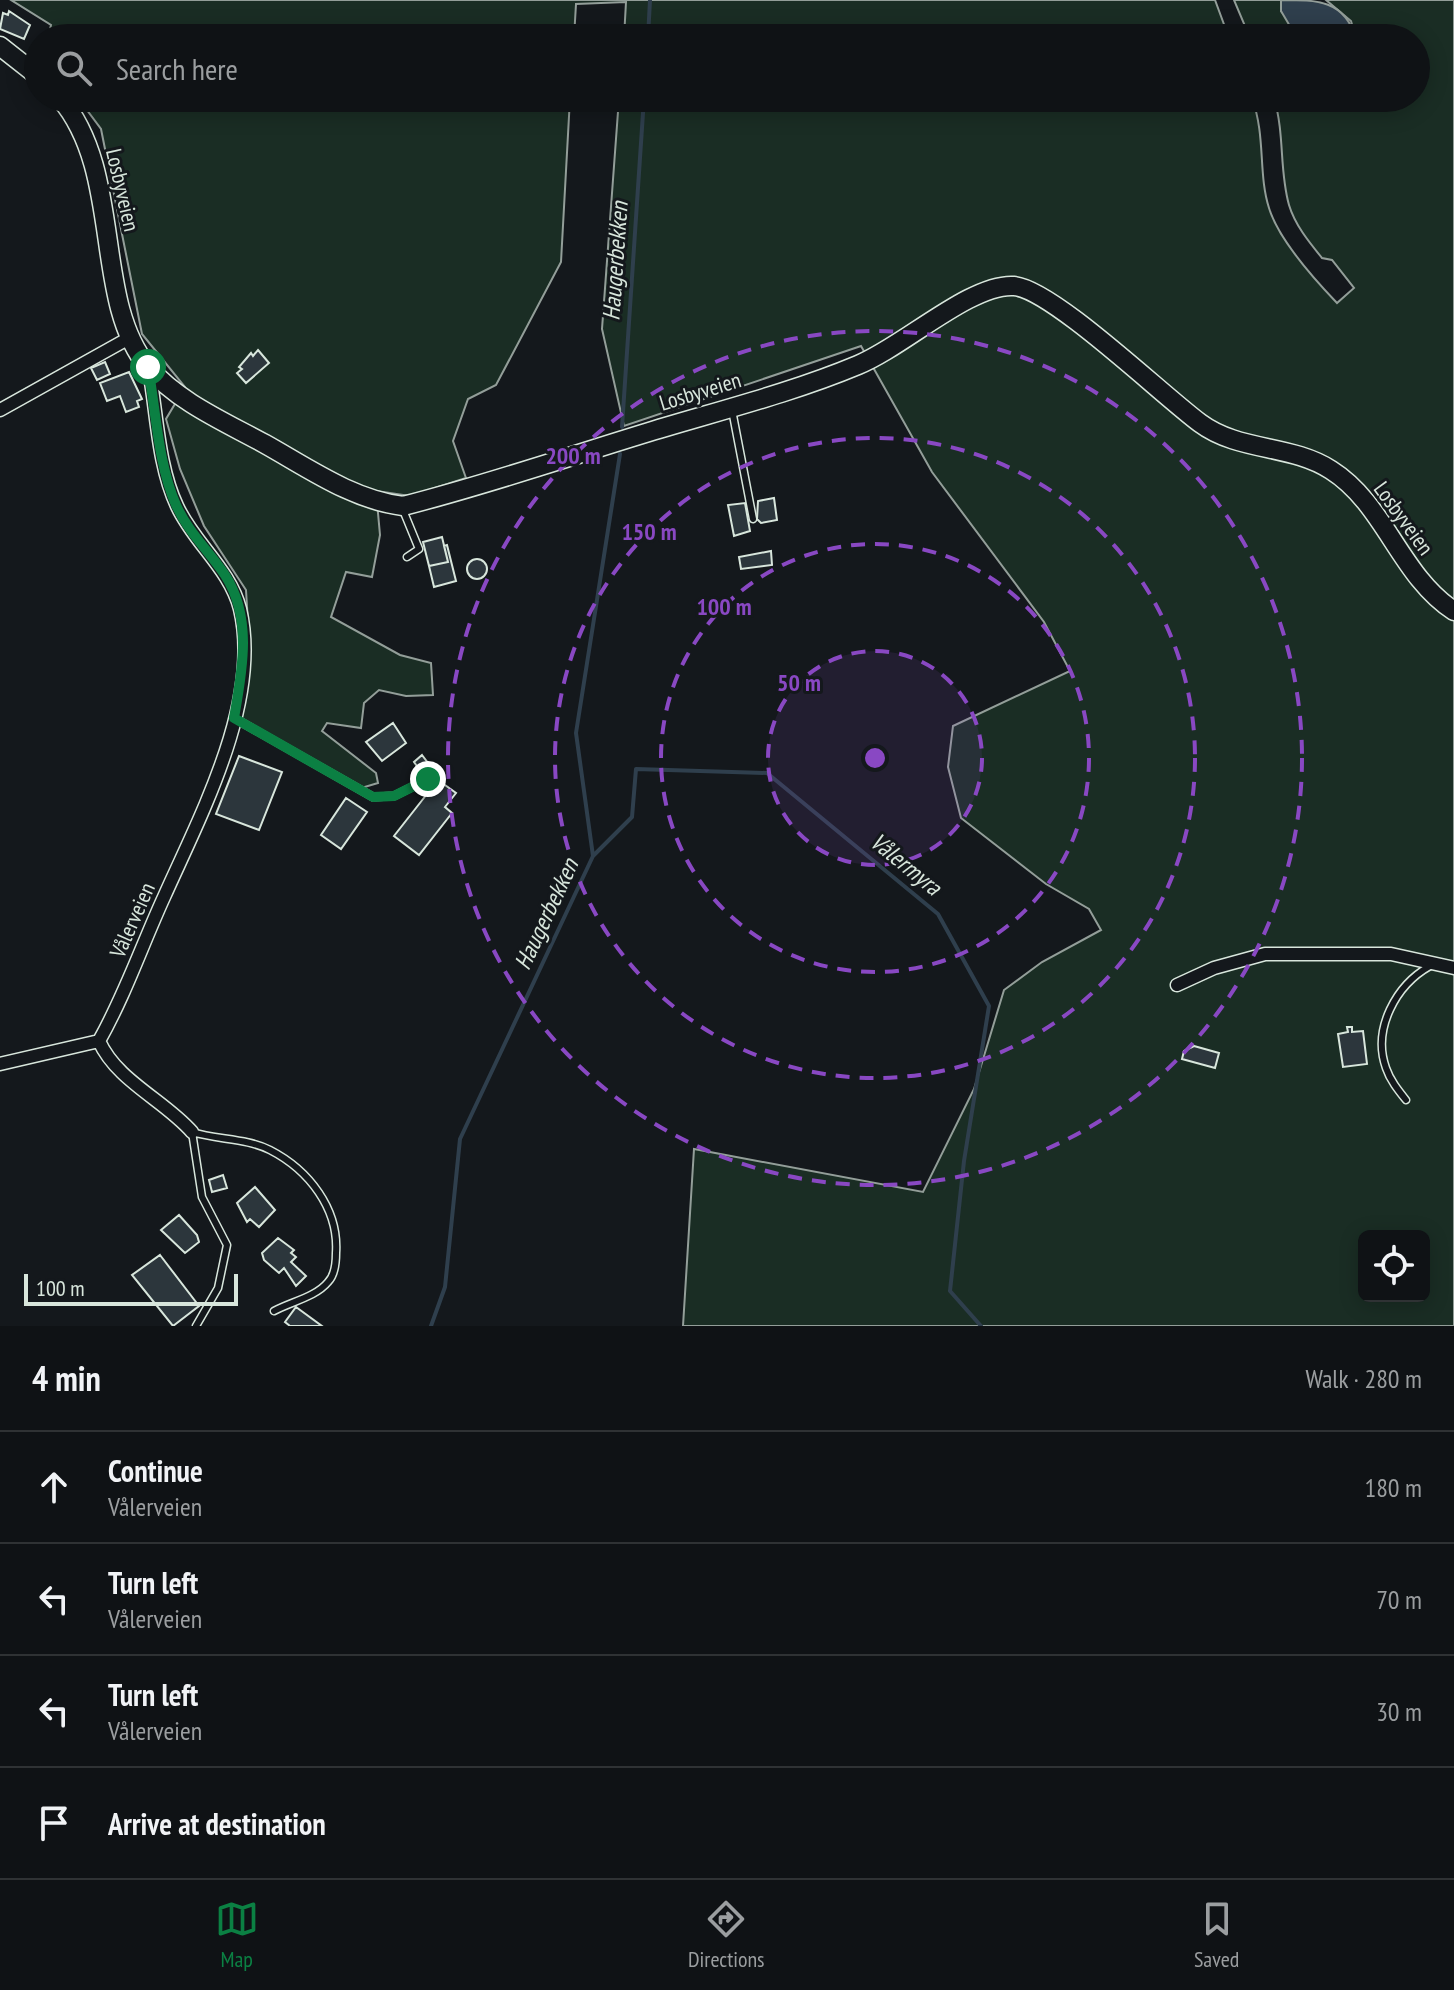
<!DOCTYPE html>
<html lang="en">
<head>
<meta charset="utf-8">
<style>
	body { margin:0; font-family:"PT Sans Narrow",sans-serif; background:#1d2022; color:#f1f3f6 }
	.controls { position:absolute; right:24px; bottom:24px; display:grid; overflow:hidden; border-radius:12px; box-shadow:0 4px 20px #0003 }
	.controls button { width:72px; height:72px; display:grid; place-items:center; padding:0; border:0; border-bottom:2px solid #2f3234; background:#0f1215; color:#f1f3f6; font:40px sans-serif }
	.scale { position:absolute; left:24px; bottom:20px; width:214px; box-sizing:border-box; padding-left:8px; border:4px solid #d8e6dc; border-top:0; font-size:22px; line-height:28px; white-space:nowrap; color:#d8e6dc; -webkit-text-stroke:6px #14181c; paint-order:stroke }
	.stop { position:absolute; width:24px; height:24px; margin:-18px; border:6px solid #0b8043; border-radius:50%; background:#fff }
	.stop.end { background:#0b8043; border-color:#fff; box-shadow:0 2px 8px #0008 }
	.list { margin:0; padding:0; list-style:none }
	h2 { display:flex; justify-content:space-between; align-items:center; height:104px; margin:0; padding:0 32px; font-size:34px }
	h2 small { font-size:26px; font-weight:400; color:#9b9ea0 }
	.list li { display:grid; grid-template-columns:52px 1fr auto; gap:24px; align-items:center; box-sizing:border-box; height:112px; padding:0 32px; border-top:2px solid #2f3234 }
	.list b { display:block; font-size:30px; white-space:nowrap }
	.list p { margin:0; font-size:26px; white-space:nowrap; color:#9b9ea0 }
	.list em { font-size:26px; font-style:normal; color:#9b9ea0 }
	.icon { flex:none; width:44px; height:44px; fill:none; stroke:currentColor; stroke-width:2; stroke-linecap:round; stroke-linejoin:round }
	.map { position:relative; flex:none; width:1454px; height:1326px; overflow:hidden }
	.search { position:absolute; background:#0f1215; box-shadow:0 4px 20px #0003; left:24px; right:24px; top:24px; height:88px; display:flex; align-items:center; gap:20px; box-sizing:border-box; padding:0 28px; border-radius:44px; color:#9b9ea0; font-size:30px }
	.sheet { height:552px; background:#0f1215 }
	nav { display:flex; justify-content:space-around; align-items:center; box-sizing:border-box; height:112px; border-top:2px solid #2f3234; background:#0f1215; font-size:22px; color:#9b9ea0 }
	nav a { display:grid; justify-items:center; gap:4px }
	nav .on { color:#0b8043 }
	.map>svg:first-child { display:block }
</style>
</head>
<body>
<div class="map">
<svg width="1454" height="1326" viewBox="0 0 1454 1326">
	<rect width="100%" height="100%" fill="#14181c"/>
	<path fill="#1a2d24" stroke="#939e99" stroke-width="2" fill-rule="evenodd" d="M11 0H1215L1229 38H624L626 2 576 4 574 38H48L51 25Z
		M1234 0H1281V11L1297 29H1308L1312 38H1250Z
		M1326 0H1454V1326H683L694 1149 923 1192 974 1089 1004 990 1042 962 1101 930 1089 909 1046 884 961 818 948 767 953 726 1070 671 1044 622 932 472 861 346 624 426 602 329 619 98H1252C1266 137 1258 174 1269 208 1278 238 1315 280 1337 303L1354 288 1332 260 1322 258C1309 242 1295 225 1289 205 1279 170 1285 135 1274 98H1416V38H1356L1351 21ZM1364 1236H1424V1296H1364Z
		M78 98H570L561 262 496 385 468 399 453 441 466 478 410 496 376 491 380 535 372 577 346 572 331 617 400 655 431 663 433 695 406 696 379 690 364 703 361 728 327 723 322 731 376 773 378 783 358 789 241 719 250 656 246 590 204 526 180 469 166 419 185 387 142 334 101 129Z"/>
	<path fill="#2f3f4d" stroke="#939e99" stroke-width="2" d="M1281 0C1318 0 1344 0 1356 38H1312L1308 29 1302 26 1294 33 1281 11Z"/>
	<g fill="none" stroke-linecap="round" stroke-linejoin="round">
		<path stroke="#2f3f4d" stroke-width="4" d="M648 38 650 0
			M622 427 644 98
			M593 856 632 817 636 769 767 773 938 914 989 1006 964 1161 950 1291 981 1326
			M431 1326 445 1287 460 1139 593 856 576 733 620 454"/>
	</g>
	<path fill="#2c363c" stroke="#d8e6dc" stroke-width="2" d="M9 11 30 25 24 39 0 29 3 13 8 15Z
		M258 350 269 363 246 383 237 373 242 369 239 367 251 353 253 356Z
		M105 362 110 374 97 380 91 368Z
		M129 372 142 399 137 401 139 407 126 412 120 396 107 401 100 383Z
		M774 498 777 520 761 523 757 519 758 501Z
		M745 503 750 531 734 536 728 505Z
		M442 537 448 562 429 566 423 542Z
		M447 545 456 581 434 587 429 566 448 562 444 546Z
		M771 551 772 565 741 569 739 557Z
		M467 569a10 10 0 1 1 20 0a10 10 0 1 1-20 0Z
		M393 723 406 743 382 761 366 742Z
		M422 755 431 767 422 773 414 762Z
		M239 756 282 772 259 830 216 814Z
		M438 780 456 793 445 807 452 813 419 855 394 836Z
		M346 798 367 812 341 849 321 835Z
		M1347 1027H1352V1032L1363 1031 1367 1064 1343 1067 1338 1034 1348 1032Z
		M1194 1046 1219 1053 1215 1068 1182 1059 1184 1051Z
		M223 1175 227 1188 212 1192 209 1180Z
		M255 1187 275 1210 259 1227 250 1219 247 1222 237 1203Z
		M179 1215 197 1235 199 1242 185 1253 161 1230Z
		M278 1238 294 1250 291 1253 296 1257 291 1262 306 1276 296 1286 284 1268 279 1273 264 1260 262 1253Z
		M160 1255 199 1306 173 1326 132 1275Z
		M296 1307 322 1326H290L285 1322Z"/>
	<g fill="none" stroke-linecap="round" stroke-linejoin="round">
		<g stroke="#d8e6dc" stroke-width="9">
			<path id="service" d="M732 410 753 519
				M403 510 419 549 407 557
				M234 718 373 797 394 796 428 779
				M1406 1100C1398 1090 1390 1080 1386 1068 1372 1029 1396 985 1430 966
				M196 1326 218 1288 227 1245 202 1197 192 1132C218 1140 246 1138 270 1150 309 1170 339 1209 336 1253 336 1264 335 1275 328 1282 316 1297 290 1302 274 1311"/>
		</g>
		<g stroke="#d8e6dc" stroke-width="15">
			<path id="minor" d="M0 410 131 337
				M1177 985 1214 968 1265 954H1391L1454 968
				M99 1041C117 1081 164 1100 192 1132
				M0 1064 99 1041C125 995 142 945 164 897 200 816 262 701 240 609 230 569 194 543 177 506 158 466 157 414 149 370"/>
		</g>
		<g stroke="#d8e6dc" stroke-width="21">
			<path id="secondary" d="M0 46 38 76
				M60 98C124 173 92 299 148 367 178 402 225 422 265 444 308 468 353 500 403 506 486 485 567 457 649 432 718 411 791 393 858 365 903 347 971 283 1014 286 1052 289 1162 395 1200 423 1239 452 1291 444 1331 470 1385 504 1400 576 1454 611"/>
		</g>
		<use href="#service" stroke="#14181c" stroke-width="6"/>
		<use href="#minor" stroke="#14181c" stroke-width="12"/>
		<use href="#secondary" stroke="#14181c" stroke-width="18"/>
	</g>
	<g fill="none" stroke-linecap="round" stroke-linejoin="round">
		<path stroke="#0b8043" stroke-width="10" d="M148 367C156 411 158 464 176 505 188 532 209 551 225 575 253 618 242 672 234 718L373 797 394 796 428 779"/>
	</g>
	<circle cx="875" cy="758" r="107" fill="#8948c3" fill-opacity=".12"/>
	<g fill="none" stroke="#8948c3" stroke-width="4" stroke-dasharray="14 10">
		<circle cx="875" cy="758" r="107"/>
		<circle cx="875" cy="758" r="214"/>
		<circle cx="875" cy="758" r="320"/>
		<circle cx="875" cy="758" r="427"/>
	</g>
	<g text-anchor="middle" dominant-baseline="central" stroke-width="6" stroke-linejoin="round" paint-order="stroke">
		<g font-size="22" fill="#d8e6dc" stroke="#14181c">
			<text transform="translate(123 190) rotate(77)">Losbyveien</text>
			<text transform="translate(700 391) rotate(-17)">Losbyveien</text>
			<text transform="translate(1404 518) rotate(54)">Losbyveien</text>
			<text transform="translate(132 920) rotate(-66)">Vålerveien</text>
		</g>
		<g font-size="24" font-style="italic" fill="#d8e6dc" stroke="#14181c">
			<text transform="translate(615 261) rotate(-86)">Haugerbekken</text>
			<text transform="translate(906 864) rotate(39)">Vålermyra</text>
			<text transform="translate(546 914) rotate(-65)">Haugerbekken</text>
		</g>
	</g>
	<circle cx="875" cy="758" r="12" fill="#8948c3" stroke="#14181c" stroke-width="4"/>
	<g font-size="24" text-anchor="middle" font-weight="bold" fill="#8948c3" stroke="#14181c" stroke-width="6" stroke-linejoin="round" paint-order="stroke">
		<text x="573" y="464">200 m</text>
		<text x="649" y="540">150 m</text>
		<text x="724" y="615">100 m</text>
		<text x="799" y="691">50 m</text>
	</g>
</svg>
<div class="controls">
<button><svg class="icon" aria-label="locate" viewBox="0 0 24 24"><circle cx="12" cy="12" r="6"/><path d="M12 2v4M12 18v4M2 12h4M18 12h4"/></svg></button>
</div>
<div class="scale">100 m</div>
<div class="stop" style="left:148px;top:367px"></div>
<div class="stop end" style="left:428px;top:779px"></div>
<div class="search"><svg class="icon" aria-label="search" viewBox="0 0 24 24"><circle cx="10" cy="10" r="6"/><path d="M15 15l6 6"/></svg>Search here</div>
</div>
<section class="sheet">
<h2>4 min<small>Walk · 280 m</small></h2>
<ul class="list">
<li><svg class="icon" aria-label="ahead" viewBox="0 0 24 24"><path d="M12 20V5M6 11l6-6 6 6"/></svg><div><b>Continue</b><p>Vålerveien</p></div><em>180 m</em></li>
<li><svg class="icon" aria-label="left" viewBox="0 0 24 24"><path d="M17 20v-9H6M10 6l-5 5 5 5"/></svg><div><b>Turn left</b><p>Vålerveien</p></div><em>70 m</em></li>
<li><svg class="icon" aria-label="left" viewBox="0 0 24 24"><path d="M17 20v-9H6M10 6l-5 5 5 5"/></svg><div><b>Turn left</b><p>Vålerveien</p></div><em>30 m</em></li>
<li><svg class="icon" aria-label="arrive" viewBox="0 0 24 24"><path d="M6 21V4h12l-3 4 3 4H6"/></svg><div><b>Arrive at destination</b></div></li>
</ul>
</section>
<nav>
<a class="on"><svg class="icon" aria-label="map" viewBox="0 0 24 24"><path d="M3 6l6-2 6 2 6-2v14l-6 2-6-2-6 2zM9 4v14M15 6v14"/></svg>Map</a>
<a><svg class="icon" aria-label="directions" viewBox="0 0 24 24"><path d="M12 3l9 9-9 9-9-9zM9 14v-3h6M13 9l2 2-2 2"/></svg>Directions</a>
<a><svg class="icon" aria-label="saved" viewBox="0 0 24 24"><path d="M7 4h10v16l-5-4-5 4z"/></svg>Saved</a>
</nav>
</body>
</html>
